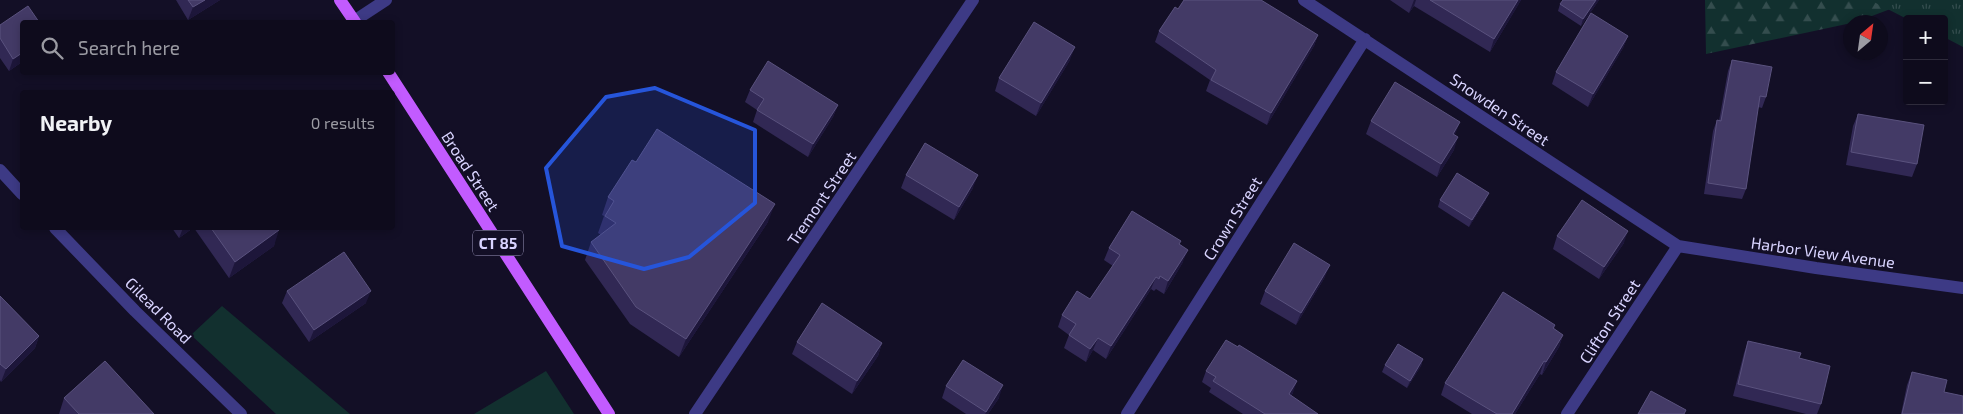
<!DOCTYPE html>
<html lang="en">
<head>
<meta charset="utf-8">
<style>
	body { margin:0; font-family:"Exo 2",sans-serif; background:#1c1929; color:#f1f3f6 }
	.controls { position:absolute; right:15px; top:15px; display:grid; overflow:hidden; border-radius:5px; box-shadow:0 2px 8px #0003 }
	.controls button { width:45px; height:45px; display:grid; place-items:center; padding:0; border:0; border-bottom:1px solid #2e2b3b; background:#0e0b1c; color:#f1f3f6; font:25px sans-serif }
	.compass { position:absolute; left:1843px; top:15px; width:45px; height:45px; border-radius:50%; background:#0e0b1c; box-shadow:0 2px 8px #0003; rotate:29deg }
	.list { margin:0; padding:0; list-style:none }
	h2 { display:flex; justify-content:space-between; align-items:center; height:65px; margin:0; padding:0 20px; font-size:21px }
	h2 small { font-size:16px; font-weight:400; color:#9b9ba3 }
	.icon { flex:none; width:28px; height:28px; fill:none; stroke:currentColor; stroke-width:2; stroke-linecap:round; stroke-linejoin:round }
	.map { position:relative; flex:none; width:1963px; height:414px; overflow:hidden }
	.search { position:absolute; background:#0e0b1c; box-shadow:0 2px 8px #0003; left:20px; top:20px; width:375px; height:55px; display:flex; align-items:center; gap:12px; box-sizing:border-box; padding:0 18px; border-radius:5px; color:#9b9ba3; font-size:19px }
	.panel { position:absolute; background:#0e0b1c; box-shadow:0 2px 8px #0003; left:20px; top:90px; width:375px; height:140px; border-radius:5px }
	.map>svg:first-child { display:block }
</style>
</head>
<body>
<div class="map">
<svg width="1963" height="414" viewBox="0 0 1963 414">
	<defs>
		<pattern id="forest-firs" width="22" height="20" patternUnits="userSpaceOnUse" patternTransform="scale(1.25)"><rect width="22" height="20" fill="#12302f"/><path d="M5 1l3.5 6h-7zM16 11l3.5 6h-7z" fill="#344d4e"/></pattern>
		<pattern id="park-tufts" width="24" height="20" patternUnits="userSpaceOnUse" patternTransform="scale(1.25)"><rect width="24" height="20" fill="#12302f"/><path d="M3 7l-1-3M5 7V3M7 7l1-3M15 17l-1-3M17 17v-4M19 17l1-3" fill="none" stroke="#344d4e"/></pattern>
	</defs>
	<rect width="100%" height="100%" fill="#130f26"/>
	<path fill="#12302f" d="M222 306 350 414H276L191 335Z
		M546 371 574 414H474Z"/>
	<path fill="url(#forest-firs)" d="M1705 0H1963L1909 2 1856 22 1706 54Z"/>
	<path fill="url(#park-tufts)" d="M1870 0H1963V47L1944 37V19H1907Z"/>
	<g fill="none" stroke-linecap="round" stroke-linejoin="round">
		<path stroke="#3d3a85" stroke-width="12" d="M1304 0 1678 246 1816 268 1963 288
			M354 21 386 0
			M0 170 22 194
			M55 228 135 311 241 414
			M695 414 973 0
			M1127 414 1365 39
			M1567 414 1678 246"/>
		<path stroke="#c25bff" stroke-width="12" d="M340 0 355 22
			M388 72 609 414"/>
	</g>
	<path fill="#312854" d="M176 0H220L188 20Z
		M1390 0H1521L1490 52 1414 6 1409 13Z
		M1563 0H1599L1581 26 1558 11 1560 4Z
		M1178 9 1318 35 1314 46 1267 125 1206 91 1210 80 1155 42 1159 31Z
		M22 22V62L9 71 0 58V25Z
		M1628 36 1623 48 1588 107 1552 84 1556 72Z
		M1070 60 1036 116 995 91 999 78Z
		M1732 60 1766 97 1762 108 1758 107 1746 189 1742 199 1704 194 1713 131 1717 120 1719 121 1728 71Z
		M750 90 838 105 833 117 808 157 753 122 757 110 745 102Z
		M1858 114 1917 164 1912 177 1846 165 1853 126Z
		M1371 121 1455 135 1454 150 1437 177 1366 134Z
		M906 175 973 188 954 220 901 188Z
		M608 197 768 222 679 357 630 324 585 260 591 242 601 235 598 233 604 216 602 215Z
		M1440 200H1486L1469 227 1438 207Z
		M172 228H193L179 238Z
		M194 228H277L274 246 229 278Z
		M1557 236 1624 243 1599 279 1553 249Z
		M1180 245 1183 262 1164 294 1156 289 1154 291 1151 289 1106 359 1093 350 1086 362 1064 348 1069 335 1058 327 1062 315 1090 299 1113 266 1104 260 1109 248Z
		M1325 277 1296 325 1260 304 1265 291Z
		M287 291 366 303 309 342 282 303Z
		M0 296 39 336 35 348 1 382 0 380Z
		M1555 325 1554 329 1563 335 1559 347 1542 375 1540 374 1515 414H1472L1441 395 1445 383Z
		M1748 341 1799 358 1821 404 1817 414H1806L1733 396 1744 353Z
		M797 342 882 343 878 356 852 394 792 354Z
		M1423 359 1421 366 1407 388 1382 372 1385 365Z
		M1206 371 1293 393 1291 396 1318 414H1243L1209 392 1211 388 1202 382Z
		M1912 372 1944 392 1963 414H1901L1907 385Z
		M946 386 999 398 988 414H966L942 398Z
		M64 398 154 414H59Z"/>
	<path fill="#1d163a" d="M205 0H220L188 20 193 7Z
		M1414 0H1416L1414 6 1409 13Z
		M1518 0H1521L1490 52 1494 39Z
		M1596 0H1599L1581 26 1583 19Z
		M1318 35 1314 46 1267 125 1271 113Z
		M1628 36 1623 48 1588 107 1593 94Z
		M1075 47 1070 60 1036 116 1041 103Z
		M22 53V62L9 71 13 59Z
		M838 105 833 117 808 157 813 144Z
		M1460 122 1455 135 1453 134Z
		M1458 137 1454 150 1437 177 1441 164Z
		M978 175 973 188 954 220 959 207Z
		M1489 193 1486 200 1469 227 1472 220Z
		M775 204 768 222 679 357 686 339Z
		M183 228H193L179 238Z
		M279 230 274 246 229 278 235 262Z
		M1628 231 1624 243 1599 279 1604 267Z
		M1188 250 1183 262 1164 294 1168 281Z
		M1330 265 1325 277 1296 325 1301 313Z
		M1156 277 1151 289 1106 359 1111 346Z
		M371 291 366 303 309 342 314 330Z
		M1563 335 1559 347 1542 375 1546 362Z
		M39 336 35 348 1 382 6 369Z
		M1098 338 1093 350 1086 362 1090 349Z
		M882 343 878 356 852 394 857 381Z
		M1423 359 1421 366 1407 388 1410 381Z
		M1544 361 1540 374 1515 414H1512Z
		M1297 381 1293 393 1285 406 1289 394Z
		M1003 385 999 398 988 414H985Z"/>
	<path fill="#433a66" stroke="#5a527e" d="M188 0H205L193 7Z
		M1184 0H1261L1318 35 1271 113 1211 80 1216 70 1159 31 1175 7 1178 9Z
		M1430 0H1518L1494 39Z
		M1563 0H1596L1583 19 1560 4Z
		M28 6 39 22H22V53L13 59 0 38V25Z
		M1591 13 1628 36 1593 94 1556 72Z
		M1034 22 1075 47 1041 103 999 78Z
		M1732 60 1772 67 1766 97 1760 96 1746 189 1708 183 1717 120 1721 121Z
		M768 61 838 105 813 144 757 110 764 99 750 90Z
		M1395 82 1460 122 1453 134 1458 137 1441 164 1371 121Z
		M1858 114 1924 125 1917 164 1851 152Z
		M657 129 775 204 686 339 636 307 591 242 616 223 605 216 614 201 608 197 632 160 636 162Z
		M925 143 978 175 959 207 906 175Z
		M1457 173 1489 193 1472 220 1440 200Z
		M1582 200 1628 231 1604 267 1557 236Z
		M1132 211 1181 241 1179 244 1188 250 1168 281 1160 276 1159 279 1156 277 1111 346 1098 338 1090 349 1069 335 1076 324 1062 315 1077 291 1090 299 1120 255 1109 248Z
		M211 228H277L279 230 235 262Z
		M1294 243 1330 265 1301 313 1265 291Z
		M344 252 371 291 314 330 287 291Z
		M1503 292 1555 325 1553 328 1563 335 1546 362 1544 361 1512 414H1497L1445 383Z
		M0 296 39 336 6 369 0 364Z
		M822 303 882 343 857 381 797 342Z
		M1226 340 1238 347 1239 345 1297 381 1289 394 1318 414H1265L1213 381 1216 377 1206 371Z
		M1748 341 1801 353 1799 358 1830 366 1821 404 1738 384Z
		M1398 344 1423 359 1410 381 1385 365Z
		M963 360 1003 385 986 412 946 386Z
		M105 361 154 414H79L64 398Z
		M1912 372 1947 380 1944 392 1963 396V414H1902Z
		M1651 391 1686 410 1684 414H1638Z"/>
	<path fill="#2655da" fill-opacity="0.2" stroke="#2655da" stroke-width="4" stroke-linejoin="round" d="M655 88 755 130V203L689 257 644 269 562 246 546 168 606 97Z"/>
	<g text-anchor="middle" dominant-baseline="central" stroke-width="4.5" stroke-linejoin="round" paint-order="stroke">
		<rect fill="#130f26" stroke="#9e99be" stroke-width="1" x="473" y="230.5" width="50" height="25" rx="4"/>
		<g font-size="15" font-weight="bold" fill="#d9d4ff">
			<text x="498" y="243">CT 85</text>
		</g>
		<g font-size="16" fill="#d9d4ff" stroke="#130f26">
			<text transform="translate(1500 109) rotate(34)">Snowden Street</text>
			<text transform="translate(471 171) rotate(57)">Broad Street</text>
			<text transform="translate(821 198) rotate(-56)">Tremont Street</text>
			<text transform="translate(1232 218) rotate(-58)">Crown Street</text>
			<text transform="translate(1823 252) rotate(8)">Harbor View Avenue</text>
			<text transform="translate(159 310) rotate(45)">Gilead Road</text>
			<text transform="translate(1609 321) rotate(-57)">Clifton Street</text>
		</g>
	</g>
</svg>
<div class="controls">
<button>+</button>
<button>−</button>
</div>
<svg class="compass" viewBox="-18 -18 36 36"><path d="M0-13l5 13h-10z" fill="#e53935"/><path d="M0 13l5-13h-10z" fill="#9b9ba3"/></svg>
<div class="search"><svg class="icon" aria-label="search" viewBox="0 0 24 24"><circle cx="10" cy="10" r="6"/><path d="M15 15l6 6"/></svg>Search here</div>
<section class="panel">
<h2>Nearby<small>0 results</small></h2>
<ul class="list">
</ul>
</section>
</div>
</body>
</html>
